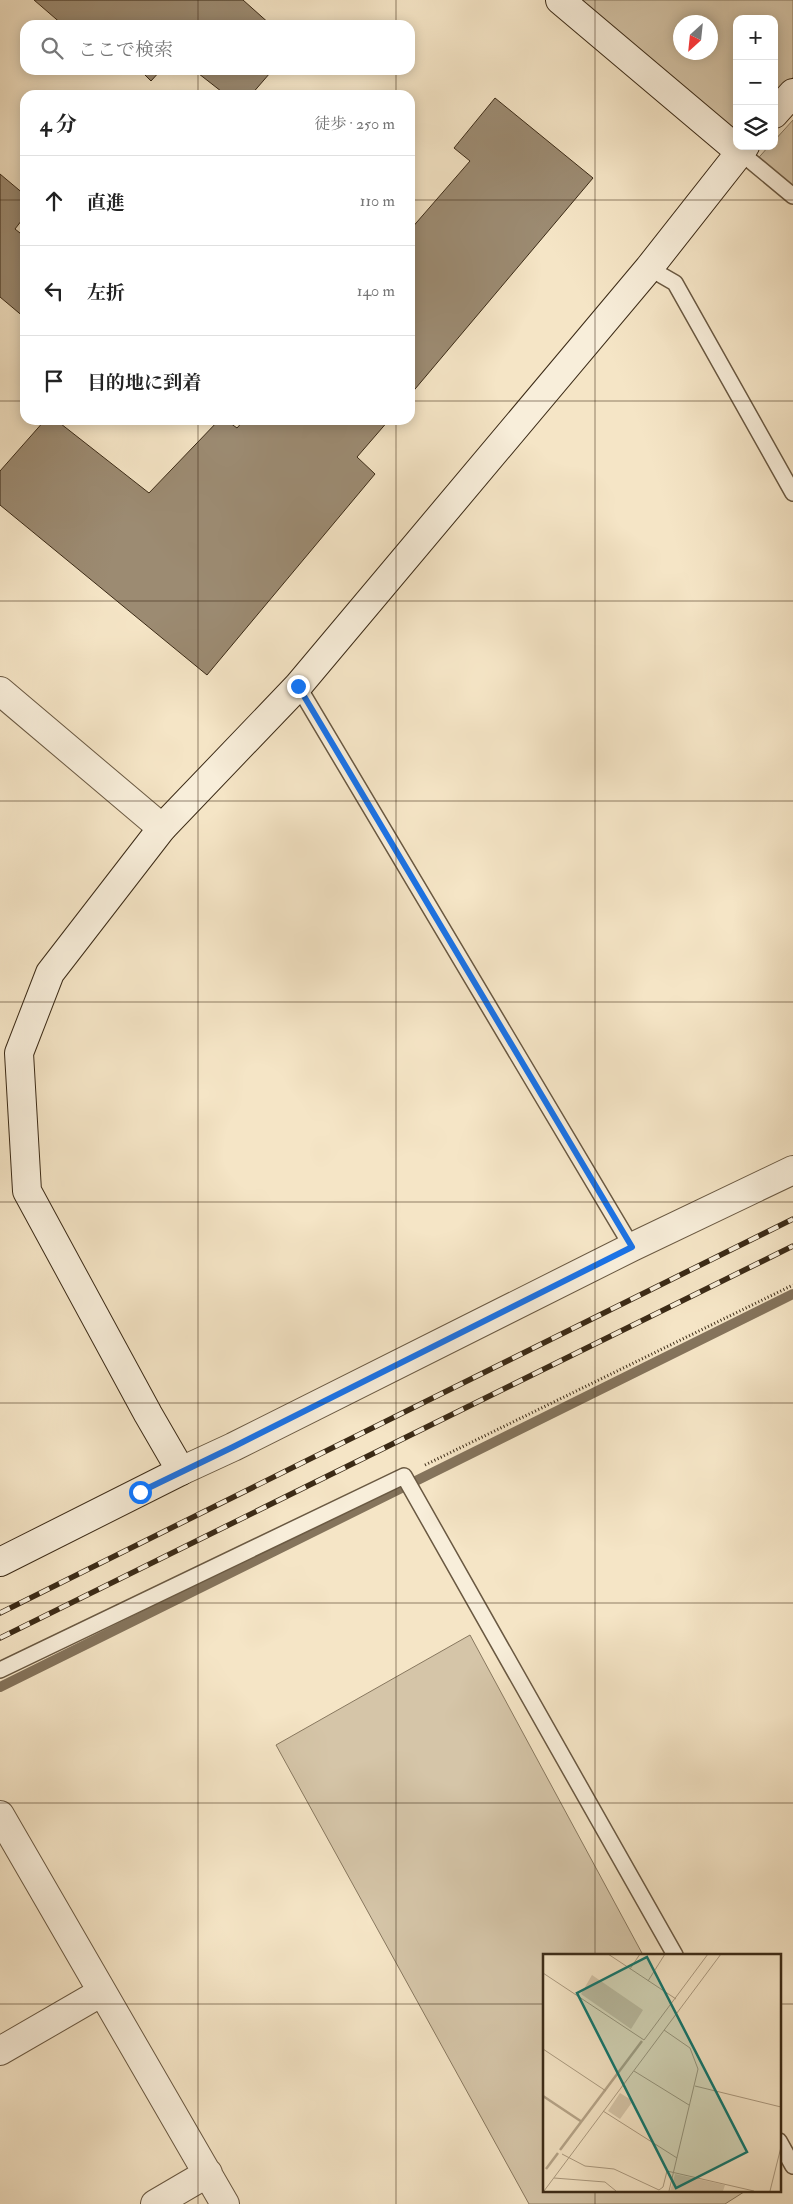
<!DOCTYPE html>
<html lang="ja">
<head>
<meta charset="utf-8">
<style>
	body { margin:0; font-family:"IM FELL Double Pica","Noto Serif JP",serif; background:#f6f6f6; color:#222 }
	.controls { position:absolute; right:15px; top:15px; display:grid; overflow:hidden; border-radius:10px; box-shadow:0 2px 12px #0003 }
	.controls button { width:45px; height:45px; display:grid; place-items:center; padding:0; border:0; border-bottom:1px solid #e0e0e0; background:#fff; color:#222; font:25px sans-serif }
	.compass { position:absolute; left:673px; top:15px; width:45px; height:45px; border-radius:50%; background:#fff; box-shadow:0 2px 12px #0003; rotate:207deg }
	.stop { position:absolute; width:15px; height:15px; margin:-11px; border:4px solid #1a73e8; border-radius:50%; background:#fff }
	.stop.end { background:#1a73e8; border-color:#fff; box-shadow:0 1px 5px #0008 }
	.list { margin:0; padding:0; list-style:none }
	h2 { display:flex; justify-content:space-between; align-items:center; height:65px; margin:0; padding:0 20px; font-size:21px }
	h2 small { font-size:16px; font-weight:400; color:#767676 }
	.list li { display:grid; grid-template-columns:32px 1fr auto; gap:15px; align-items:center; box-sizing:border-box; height:90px; padding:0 20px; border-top:1px solid #e0e0e0 }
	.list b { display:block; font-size:19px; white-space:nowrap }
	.list em { font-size:16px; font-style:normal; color:#767676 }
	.icon { flex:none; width:28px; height:28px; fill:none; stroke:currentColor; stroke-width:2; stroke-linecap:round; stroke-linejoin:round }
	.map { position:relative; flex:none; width:793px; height:2204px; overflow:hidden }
	.search { position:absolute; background:#fff; box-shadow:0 2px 12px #0003; left:20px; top:20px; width:395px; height:55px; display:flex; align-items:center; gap:12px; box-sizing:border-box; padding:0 18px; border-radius:15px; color:#767676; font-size:19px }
	.panel { position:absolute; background:#fff; box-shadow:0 2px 12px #0003; left:20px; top:90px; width:395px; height:335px; border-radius:15px }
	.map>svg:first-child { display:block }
</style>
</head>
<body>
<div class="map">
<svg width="793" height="2204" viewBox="0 0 793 2204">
	<rect width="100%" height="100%" fill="#f5e5c6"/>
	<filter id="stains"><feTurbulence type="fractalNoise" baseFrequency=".004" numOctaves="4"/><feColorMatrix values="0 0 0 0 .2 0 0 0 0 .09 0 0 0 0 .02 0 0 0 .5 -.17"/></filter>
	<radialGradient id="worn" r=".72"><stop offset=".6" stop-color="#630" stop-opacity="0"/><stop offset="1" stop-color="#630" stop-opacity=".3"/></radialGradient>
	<path fill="#d5c5a8" stroke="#88785f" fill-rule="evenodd" d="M578 0H793V77L774 98V19H737V135ZM680 22H710V52H680Z
		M793 120V196L753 164 769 146H774V141Z
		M470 1635 643 1955H544V2190H747L725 2204H529L276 1745Z"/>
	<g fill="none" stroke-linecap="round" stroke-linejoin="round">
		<path stroke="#85745c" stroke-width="10" d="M0 1687 793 1294"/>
	</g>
	<path fill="#9c8b72" stroke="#3b2a16" d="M34 0H243L271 25H63Z
		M140 70H161L151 81Z
		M194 70H267L270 73 251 95H226Z
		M495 98 593 178 410 395V230L470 161 454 148Z
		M0 174 25 195V216L15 229 25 237V318L0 297Z
		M45 420H56L149 493 219 420H226L237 428 244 420H389L357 457 375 474 207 675 0 505V471Z"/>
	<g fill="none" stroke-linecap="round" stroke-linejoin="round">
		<g stroke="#6a5942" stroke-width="18">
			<path id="lane" d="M740 152 793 196
				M649 268 675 283 793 493
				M298 686 632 1247
				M0 1670 404 1476 675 1955
				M779 2141 793 2166"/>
		</g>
		<g stroke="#6a5942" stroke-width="30">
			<path id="street" d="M0 691 162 828
				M181 1471 233 1447 632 1247 793 1170
				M0 1815 225 2204
				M0 2051 102 1992
				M155 2204 208 2173"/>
		</g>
		<g stroke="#3b2a16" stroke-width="30">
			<path id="secondary" d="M560 0 740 152
				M774 114 793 93
				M0 1562 181 1471 148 1414 27 1191 19 1053 50 973 162 828 298 686 649 268 745 146"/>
		</g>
		<path stroke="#3b2a16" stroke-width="3" stroke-dasharray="1 2.5" stroke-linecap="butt" d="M425 1465 793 1285"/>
		<use href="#lane" stroke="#f8eeda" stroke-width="15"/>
		<use href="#street" stroke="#f8eeda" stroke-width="28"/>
		<use href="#secondary" stroke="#f8eeda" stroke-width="28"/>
		<g stroke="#3b2a16" stroke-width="5.5">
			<path id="rail" d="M0 1613 793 1219
				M0 1638 793 1246"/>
		</g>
		<use href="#rail" stroke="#f8eeda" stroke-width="4" stroke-dasharray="11" stroke-linecap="butt"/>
	</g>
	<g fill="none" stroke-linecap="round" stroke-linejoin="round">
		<path stroke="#1a73e8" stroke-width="6" d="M140 1492 233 1447 632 1247 298 686"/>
	</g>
	<path fill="none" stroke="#3b2a16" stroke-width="1" stroke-opacity="0.55" d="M198 0V25M396 0V25M595 0V1955M198 70V95M396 70V95M0 200H25M410 200H793M0 401H25M410 401H793M198 420V2204M396 420V2204M0 601H793M0 801H793M0 1002H793M0 1202H793M0 1403H793M0 1603H793M0 1803H793M0 2004H544M779 2004H793M595 2190V2204"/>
	<g transform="translate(543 1954)">
		<rect width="238" height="238" fill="#f5e5c6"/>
		<path d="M49 21 100 56 88 75 38 40ZM77 139 90 147 77 165 65 157ZM132 220 182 231 180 237H127Z" fill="#d5c5a8"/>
		<path fill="none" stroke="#b6a58a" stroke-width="2.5" d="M0 142 39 168M17 196 99 87M3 215 15 199"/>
		<path fill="none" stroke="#ab9a80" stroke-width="1" d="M65 0 133 45M87 15 97 0M0 19 101 86 165 0M105 27 122 0M121 76 147 94 155 115 126 237M0 95 63 137M91 117 146 151M152 132 238 153M60 157 134 204M19 200 42 212 71 215 116 236 120 233 124 217 211 237M11 224 62 228 73 237M1 237 178 0M227 237 238 193"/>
		<path fill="#0f766e" fill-opacity="0.15" stroke="#0f766e" stroke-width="2.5" d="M104 3 204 198 133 234 34 39Z"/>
		<rect width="238" height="238" fill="none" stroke="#3b2a16" stroke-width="2.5"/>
	</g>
	<rect width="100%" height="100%" filter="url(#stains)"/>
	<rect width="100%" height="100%" fill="url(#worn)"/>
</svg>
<div class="controls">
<button>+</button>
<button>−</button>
<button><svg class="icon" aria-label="layers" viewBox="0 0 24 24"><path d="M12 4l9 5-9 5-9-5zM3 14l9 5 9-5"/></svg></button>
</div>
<svg class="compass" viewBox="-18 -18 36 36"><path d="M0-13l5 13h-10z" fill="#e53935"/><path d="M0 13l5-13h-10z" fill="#767676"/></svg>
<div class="stop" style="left:140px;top:1492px"></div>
<div class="stop end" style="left:298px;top:686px"></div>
<div class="search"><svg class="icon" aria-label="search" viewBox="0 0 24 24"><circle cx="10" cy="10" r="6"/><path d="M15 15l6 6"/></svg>ここで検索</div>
<section class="panel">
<h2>4 分<small>徒歩 · 250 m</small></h2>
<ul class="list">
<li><svg class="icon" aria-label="ahead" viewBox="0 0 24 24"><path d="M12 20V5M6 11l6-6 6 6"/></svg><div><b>直進</b></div><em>110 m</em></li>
<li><svg class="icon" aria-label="left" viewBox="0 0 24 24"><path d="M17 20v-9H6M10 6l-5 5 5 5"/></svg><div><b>左折</b></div><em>140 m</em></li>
<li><svg class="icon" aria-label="arrive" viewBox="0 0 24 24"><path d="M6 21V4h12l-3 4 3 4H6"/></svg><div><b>目的地に到着</b></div></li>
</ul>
</section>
</div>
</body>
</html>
